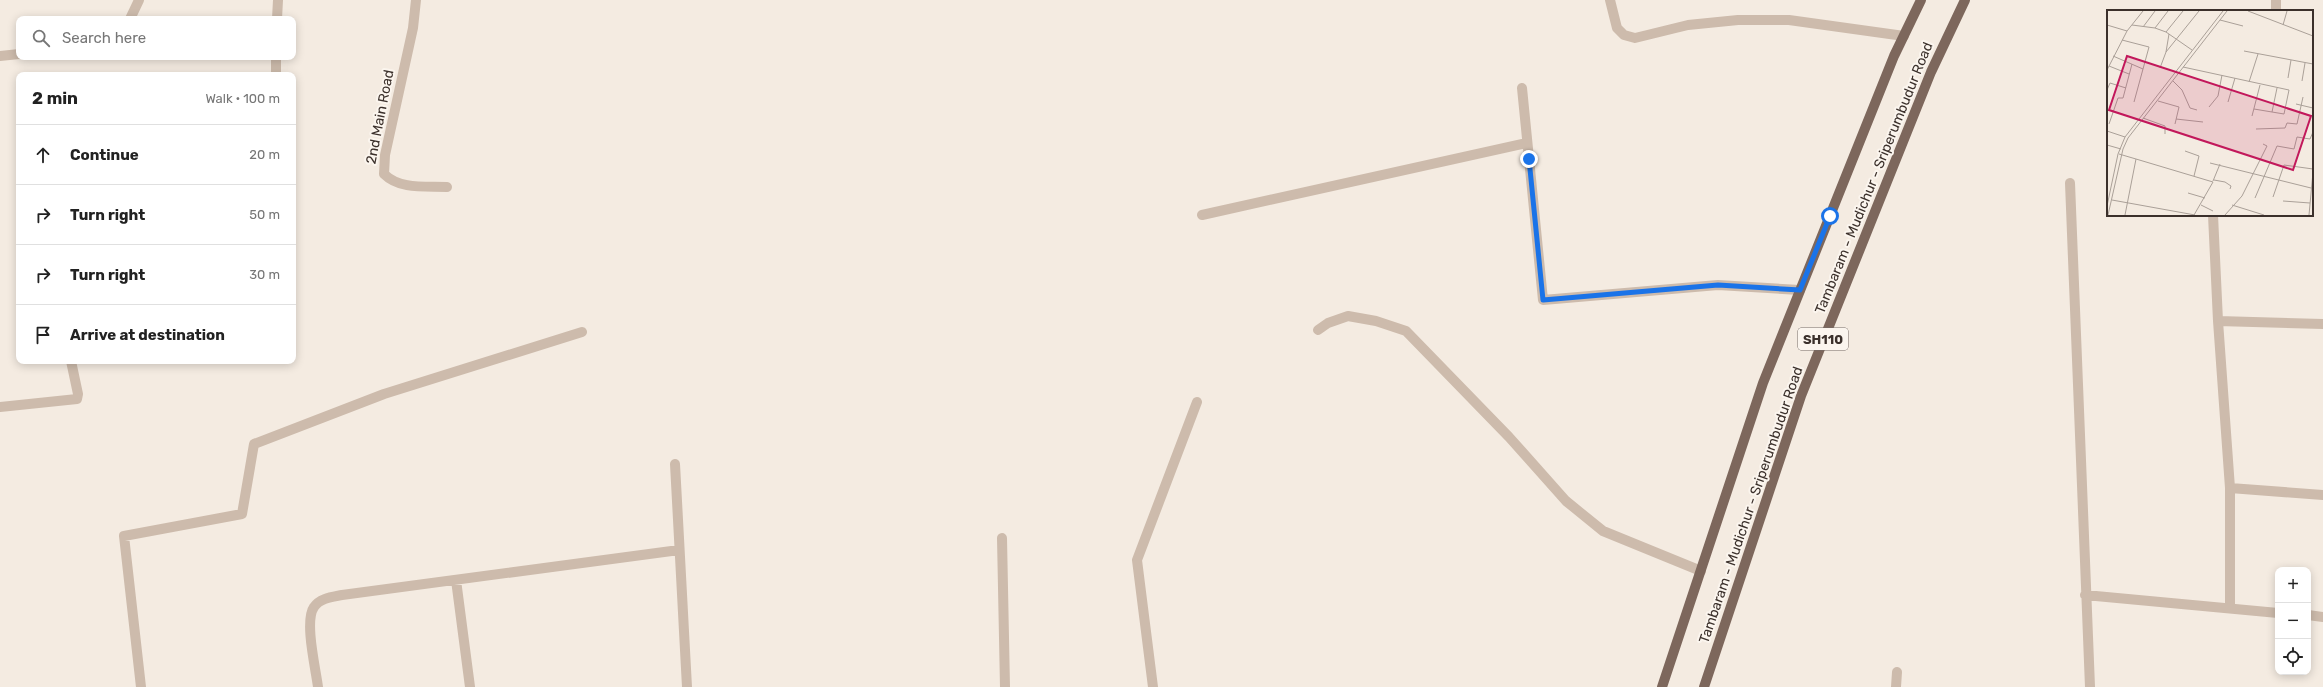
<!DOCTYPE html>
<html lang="en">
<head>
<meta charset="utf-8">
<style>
	body { margin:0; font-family:Rubik,sans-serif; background:#f6f6f6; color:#222 }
	.controls { position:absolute; right:12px; bottom:12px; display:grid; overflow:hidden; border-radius:8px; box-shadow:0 2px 10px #0003 }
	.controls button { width:36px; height:36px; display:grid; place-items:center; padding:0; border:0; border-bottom:1px solid #e0e0e0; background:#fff; color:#222; font:20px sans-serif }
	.stop { position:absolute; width:12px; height:12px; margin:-9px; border:3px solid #1a73e8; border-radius:50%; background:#fff }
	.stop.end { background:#1a73e8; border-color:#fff; box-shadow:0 1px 4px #0008 }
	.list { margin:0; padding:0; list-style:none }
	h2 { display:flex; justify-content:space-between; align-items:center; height:52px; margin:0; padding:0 16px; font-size:17px }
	h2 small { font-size:13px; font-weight:400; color:#767676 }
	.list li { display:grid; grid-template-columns:26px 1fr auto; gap:12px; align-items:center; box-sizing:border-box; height:60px; padding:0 16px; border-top:1px solid #e0e0e0 }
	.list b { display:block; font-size:15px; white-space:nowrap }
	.list em { font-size:13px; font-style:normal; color:#767676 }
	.icon { flex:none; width:22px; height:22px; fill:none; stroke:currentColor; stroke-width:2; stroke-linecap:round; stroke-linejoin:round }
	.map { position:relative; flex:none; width:2323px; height:687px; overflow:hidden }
	.search { position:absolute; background:#fff; box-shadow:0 2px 10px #0003; left:16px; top:16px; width:280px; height:44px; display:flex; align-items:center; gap:10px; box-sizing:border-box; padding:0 14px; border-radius:8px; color:#767676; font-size:15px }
	.panel { position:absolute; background:#fff; box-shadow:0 2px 10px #0003; left:16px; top:72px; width:280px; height:292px; border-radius:8px }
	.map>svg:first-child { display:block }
</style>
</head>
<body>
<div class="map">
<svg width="2323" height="687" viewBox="0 0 2323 687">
	<rect width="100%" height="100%" fill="#f4ebe1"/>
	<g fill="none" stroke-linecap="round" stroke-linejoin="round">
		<path stroke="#cdbbac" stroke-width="10" d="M416 0 413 28 385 155 384 174C400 190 426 186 447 187
			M1610 0 1617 28 1624 35 1635 38 1688 25 1738 20H1789L1904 36
			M2276 11V0
			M130 19 139 0
			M277 19 278 0
			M0 56 19 54
			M276 75V57
			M1522 88 1543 300 1718 285 1800 290
			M2070 183 2090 687
			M1202 215 1527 143
			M2213 215 2218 321 2230 488V608
			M2218 321 2323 324
			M1318 330 1328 323 1348 316 1376 321 1406 331 1509 437 1566 501 1603 531 1701 571
			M0 407 77 399 78 394 71 361
			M675 464 687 687
			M2230 488 2323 495
			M1002 538 1005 687
			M456 580 470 687
			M2085 595 2278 613
			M2308 615 2323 617
			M141 687 124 536 242 514 254 444 384 394 582 332
			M318 687C316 670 304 621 314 607 320 598 332 597 342 595L679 550
			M1153 687 1137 560 1197 402
			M1896 687 1897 672"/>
		<path stroke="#7d675c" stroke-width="10" d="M1662 687 1763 383 1894 56 1921 0
			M1704 687 1801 396 1931 72 1965 0"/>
	</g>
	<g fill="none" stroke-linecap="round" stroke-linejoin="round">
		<path stroke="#1a73e8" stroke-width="5" d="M1529 159 1543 300 1718 285 1800 290 1830 216"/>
	</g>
	<g text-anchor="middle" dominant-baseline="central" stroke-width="4" stroke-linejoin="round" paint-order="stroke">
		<rect fill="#fbf5ee" stroke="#756b66" stroke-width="1" x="1798" y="328" width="50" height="22" rx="3"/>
		<g font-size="13" font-weight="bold" fill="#3b302b">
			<text x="1823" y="339">SH110</text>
		</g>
		<g font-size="14" fill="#3b302b" stroke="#fbf5ee">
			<text transform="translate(380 117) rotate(-79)">2nd Main Road</text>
			<text transform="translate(1874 178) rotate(-68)">Tambaram - Mudichur - Sriperumbudur Road</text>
			<text transform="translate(1751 505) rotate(-71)">Tambaram - Mudichur - Sriperumbudur Road</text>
		</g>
	</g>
	<g transform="translate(2107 10)">
		<rect width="206" height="206" fill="#f4ebe1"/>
		<path fill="none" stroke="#aaa098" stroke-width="1" d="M61 1 48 18 59 22 85 40M141 1 206 26M113 10 136 16M0 15 20 21M25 15 48 18M176 15 180 1M36 17 48 1M59 22 76 1M62 24 59 42 92 1M15 30 42 37 27 92M137 41 206 54M6 46 36 59M2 56 22 64M76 57 182 80 177 104 147 99M53 58 59 42M0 60 20 21 36 1M181 68 184 50M66 71 75 80 83 98 90 100M195 71 198 53M142 72 151 44M0 80 3 73 19 78M51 91 72 97 68 114M121 92 128 68M189 94 206 98M102 97 111 86 115 65M165 102 170 78M145 106 153 75M36 108 58 116V124M69 109 96 112M2 114 11 88H16L25 54M149 119 178 118 180 113 190 114 196 87M0 121 18 127M0 135 14 139M78 141 92 146 87 166M12 144 29 149M103 153 204 178M107 170 118 172 124 176 123 179M106 171 113 154M81 183 98 188M166 187 177 155 206 159M148 188 170 136 187 139 190 127 203 129 206 122M5 190 88 205M176 191 203 193M94 195 106 201M125 195 157 205M0 196 11 144 18 127 116 1M1 205 16 139 21 128 120 1M18 205 29 149 106 172 87 205M118 205 135 186 160 136 156 134M202 205 206 162"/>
		<path fill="#c2185b" fill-opacity="0.15" stroke="#c2185b" stroke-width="2" d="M20 46 204 106 186 160 2 100Z"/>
		<rect width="206" height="206" fill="none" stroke="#3b302b" stroke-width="2"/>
	</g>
</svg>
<div class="controls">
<button>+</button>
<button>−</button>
<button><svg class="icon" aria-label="locate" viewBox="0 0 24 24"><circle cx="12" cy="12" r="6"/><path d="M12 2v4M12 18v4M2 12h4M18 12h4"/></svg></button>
</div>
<div class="stop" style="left:1830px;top:216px"></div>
<div class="stop end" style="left:1529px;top:159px"></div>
<div class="search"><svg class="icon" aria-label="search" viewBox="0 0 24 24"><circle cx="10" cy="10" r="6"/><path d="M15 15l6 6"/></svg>Search here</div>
<section class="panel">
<h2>2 min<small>Walk · 100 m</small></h2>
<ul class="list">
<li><svg class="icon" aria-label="ahead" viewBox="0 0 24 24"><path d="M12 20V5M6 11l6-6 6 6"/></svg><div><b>Continue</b></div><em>20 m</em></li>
<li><svg class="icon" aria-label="right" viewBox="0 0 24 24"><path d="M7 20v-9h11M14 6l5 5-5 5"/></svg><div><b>Turn right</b></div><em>50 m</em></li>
<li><svg class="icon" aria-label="right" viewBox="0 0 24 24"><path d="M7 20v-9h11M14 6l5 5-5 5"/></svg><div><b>Turn right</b></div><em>30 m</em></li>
<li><svg class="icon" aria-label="arrive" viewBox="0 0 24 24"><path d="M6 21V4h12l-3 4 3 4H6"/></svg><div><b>Arrive at destination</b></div></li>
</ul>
</section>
</div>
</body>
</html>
